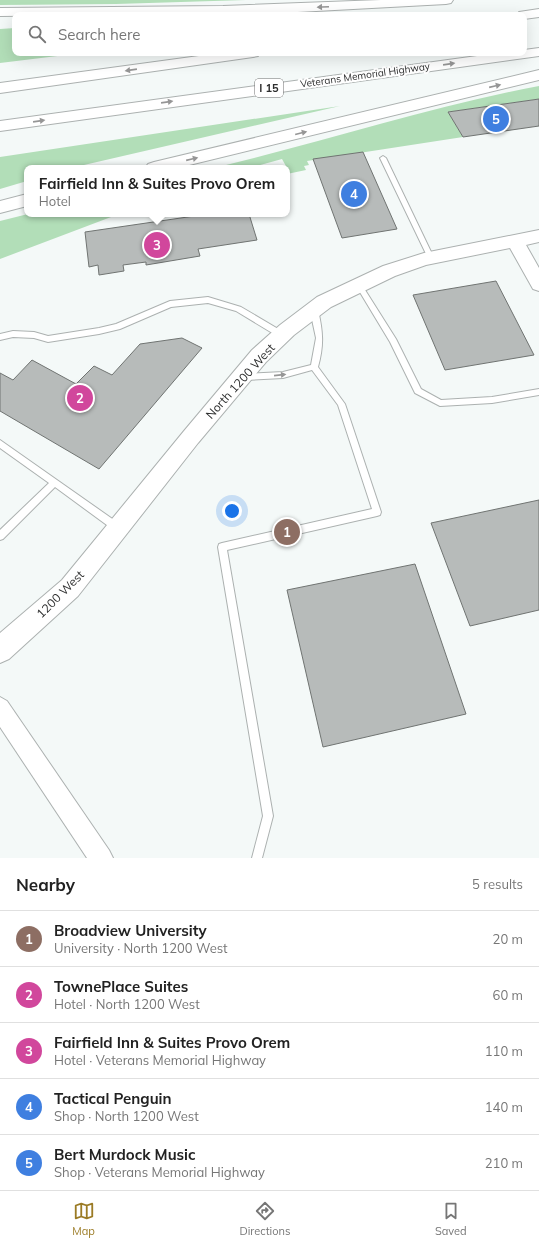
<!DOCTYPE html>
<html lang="en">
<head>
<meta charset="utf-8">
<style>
	body { margin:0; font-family:Mulish,sans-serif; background:#f6f6f6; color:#222 }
	.you { position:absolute; left:232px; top:511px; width:14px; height:14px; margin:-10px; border:3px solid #fff; border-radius:50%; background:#1a73e8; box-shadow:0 0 0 6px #1a73e833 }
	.badge { display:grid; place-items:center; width:26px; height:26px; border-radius:50%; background:#9b7b25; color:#fff; font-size:13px; font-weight:700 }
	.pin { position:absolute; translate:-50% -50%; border:2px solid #fff; box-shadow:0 1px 4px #0006 }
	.popup { position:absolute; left:24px; top:165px; width:266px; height:52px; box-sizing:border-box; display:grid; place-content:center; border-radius:8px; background:#fff; filter:drop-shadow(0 1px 3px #0005); font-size:13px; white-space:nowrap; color:#767676 }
	.popup b { font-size:15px; color:#222 }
	.popup::after { content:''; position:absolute; left:50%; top:100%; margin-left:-8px; border:8px solid transparent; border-top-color:#fff }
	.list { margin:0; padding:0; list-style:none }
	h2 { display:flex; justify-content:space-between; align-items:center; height:52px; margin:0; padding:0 16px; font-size:17px }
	h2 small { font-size:13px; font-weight:400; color:#767676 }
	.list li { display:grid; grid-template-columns:26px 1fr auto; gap:12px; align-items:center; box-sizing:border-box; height:56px; padding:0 16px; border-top:1px solid #e0e0e0 }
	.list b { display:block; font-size:15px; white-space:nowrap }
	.list p { margin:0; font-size:13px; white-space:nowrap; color:#767676 }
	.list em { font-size:13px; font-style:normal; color:#767676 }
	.icon { flex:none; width:22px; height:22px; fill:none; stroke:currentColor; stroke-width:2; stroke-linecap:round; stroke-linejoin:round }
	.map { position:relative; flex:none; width:539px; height:858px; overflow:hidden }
	.search { position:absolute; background:#fff; box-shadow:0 4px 16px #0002; left:12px; right:12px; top:12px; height:44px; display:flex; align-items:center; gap:10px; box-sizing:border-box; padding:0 14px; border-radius:8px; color:#767676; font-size:15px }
	.sheet { height:332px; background:#fff }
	nav { display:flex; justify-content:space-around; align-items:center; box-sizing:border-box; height:56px; border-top:1px solid #e0e0e0; background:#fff; font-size:11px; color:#767676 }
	nav a { display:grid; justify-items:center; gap:2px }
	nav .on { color:#9b7b25 }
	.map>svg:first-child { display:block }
</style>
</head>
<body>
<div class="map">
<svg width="539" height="858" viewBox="0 0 539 858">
	<rect width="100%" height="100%" fill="#f4f9f8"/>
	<path fill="#b2deb8" d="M0 0H246L116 4 0 5Z
		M15 28V53H82L0 63V29Z
		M539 86V99L448 112 463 137 307 161 309 165 304 166 306 170 287 174V168L282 159 249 168H214C323 142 429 107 539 86Z
		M340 106 71 168H27V181L0 189V157Z
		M28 214H119L0 259V221Z"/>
	<path fill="#b7bbba" stroke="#707472" d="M539 99V126L463 137 448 112Z
		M363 152 397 229 342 238 313 159Z
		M208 214H249L257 240 198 249 200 256 146 265V262L123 265 124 271 99 275 98 265 89 267 85 232Z
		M496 281 534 355 445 370 413 295Z
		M182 338 202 348 99 469 0 411V373L13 380 32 360 76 384 94 366 112 375 140 344Z
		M539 500V610L470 626 431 523Z
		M415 564 466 714 323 747 287 590Z"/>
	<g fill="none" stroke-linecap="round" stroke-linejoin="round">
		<g stroke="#acb1b0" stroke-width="2">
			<path id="service" d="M383 156 386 158 434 258 433 260H429L428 258 380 158Z
				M358 281 360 282 396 339 421 389 441 400 492 397 539 389V395L492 403 440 406 415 393 390 342 355 284Z
				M208 297 241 307 285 333 286 335 282 338 279 337 236 311 208 303 171 307 120 329 99 334 48 342 34 338 13 337 0 340V334L13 331 34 332 48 336 99 328 116 324 170 301Z
				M314 307 318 310C323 332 324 345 318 367L345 404 381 512 380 515 377 516 227 550 273 816 262 858H252L263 816 218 547 219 544 222 543 372 509 338 405 312 370 283 378 244 380 240 377 244 374 283 372 311 365 316 338 310 310Z
				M0 440 121 525 122 528 121 531 118 532 115 531 55 487 3 539 0 540V530L49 483 0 448Z"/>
		</g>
		<g stroke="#acb1b0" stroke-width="2">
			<path id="minor" d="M0 697 7 701 109 850 113 858H87L0 727Z"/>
		</g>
		<g stroke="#acb1b0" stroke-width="2">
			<path id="tertiary" d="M539 230V242L526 245 539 268V291L533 289 510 248 426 265 395 276 331 307 294 335 266 362 198 443 78 596 9 659 0 663V633L62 580 184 431 252 350 280 325 317 297 383 266 424 253Z"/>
		</g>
		<g stroke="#acb1b0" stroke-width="2">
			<path id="motorway" d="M381 0H453L451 3 446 4 279 13 0 16V8L223 6Z
				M539 9V17L524 19V15H517L519 12Z
				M539 48V56L0 131V121L499 53H524V50Z
				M221 53H260L258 56 253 57 0 93V83Z
				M539 70V80L177 168H145L148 164 154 162Z
				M27 194V206L0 213V201Z"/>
		</g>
		<use href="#service" fill="#fff" fill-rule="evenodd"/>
		<use href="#minor" fill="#fff" fill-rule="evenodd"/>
		<use href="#tertiary" fill="#fff" fill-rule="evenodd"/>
		<use href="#motorway" fill="#fff" fill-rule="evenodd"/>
	</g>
	<defs><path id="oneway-solid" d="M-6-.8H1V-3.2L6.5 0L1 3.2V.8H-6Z"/></defs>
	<g fill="#969696">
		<use href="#oneway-solid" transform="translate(323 7) rotate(178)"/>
		<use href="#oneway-solid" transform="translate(449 64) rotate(-8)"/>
		<use href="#oneway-solid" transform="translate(131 70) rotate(172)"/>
		<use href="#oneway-solid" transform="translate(495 86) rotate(-13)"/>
		<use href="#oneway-solid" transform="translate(167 102) rotate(-8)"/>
		<use href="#oneway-solid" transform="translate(39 121) rotate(-8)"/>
		<use href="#oneway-solid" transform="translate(301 133) rotate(-14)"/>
		<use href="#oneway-solid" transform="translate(192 159) rotate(-13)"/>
		<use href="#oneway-solid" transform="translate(280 375) rotate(-6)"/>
	</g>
	<g text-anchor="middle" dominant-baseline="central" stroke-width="4" stroke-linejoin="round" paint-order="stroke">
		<g font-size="10" fill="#2d2e2e" stroke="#fff">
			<text transform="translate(365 75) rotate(-8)">Veterans Memorial Highway</text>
		</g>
		<rect fill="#fff" stroke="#6c6d6d" stroke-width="1" x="255" y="79" width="28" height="18" rx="3"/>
		<g font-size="11" font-weight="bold" fill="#2d2e2e">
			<text x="269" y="88">I 15</text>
		</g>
		<g font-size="12" fill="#2d2e2e" stroke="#fff">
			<text transform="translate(240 381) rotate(-48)">North 1200 West</text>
			<text transform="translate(60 594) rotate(-45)">1200 West</text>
		</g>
	</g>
</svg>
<div class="you"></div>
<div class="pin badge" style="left:287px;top:532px;background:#8d6e63">1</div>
<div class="pin badge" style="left:80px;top:398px;background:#d1479c">2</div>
<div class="pin badge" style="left:157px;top:245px;background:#d1479c">3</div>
<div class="popup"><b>Fairfield Inn &amp; Suites Provo Orem</b>Hotel</div>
<div class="pin badge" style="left:354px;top:194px;background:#3f7fe0">4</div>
<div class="pin badge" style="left:496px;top:119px;background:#3f7fe0">5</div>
<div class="search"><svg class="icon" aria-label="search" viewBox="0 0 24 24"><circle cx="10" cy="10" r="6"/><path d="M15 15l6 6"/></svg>Search here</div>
</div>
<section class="sheet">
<h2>Nearby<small>5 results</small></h2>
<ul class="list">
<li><span class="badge" style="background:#8d6e63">1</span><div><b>Broadview University</b><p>University · North 1200 West</p></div><em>20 m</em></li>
<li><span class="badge" style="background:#d1479c">2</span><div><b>TownePlace Suites</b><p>Hotel · North 1200 West</p></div><em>60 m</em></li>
<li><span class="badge" style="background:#d1479c">3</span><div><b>Fairfield Inn &amp; Suites Provo Orem</b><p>Hotel · Veterans Memorial Highway</p></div><em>110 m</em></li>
<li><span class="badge" style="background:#3f7fe0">4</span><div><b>Tactical Penguin</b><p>Shop · North 1200 West</p></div><em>140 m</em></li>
<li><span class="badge" style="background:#3f7fe0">5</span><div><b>Bert Murdock Music</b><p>Shop · Veterans Memorial Highway</p></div><em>210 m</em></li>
</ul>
</section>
<nav>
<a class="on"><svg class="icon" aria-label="map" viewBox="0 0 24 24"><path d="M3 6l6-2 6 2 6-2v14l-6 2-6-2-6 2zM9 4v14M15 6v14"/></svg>Map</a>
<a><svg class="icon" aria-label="directions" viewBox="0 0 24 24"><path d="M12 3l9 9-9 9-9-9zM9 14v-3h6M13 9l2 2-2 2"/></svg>Directions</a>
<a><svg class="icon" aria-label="saved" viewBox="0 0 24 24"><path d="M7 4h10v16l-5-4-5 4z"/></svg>Saved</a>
</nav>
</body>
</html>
